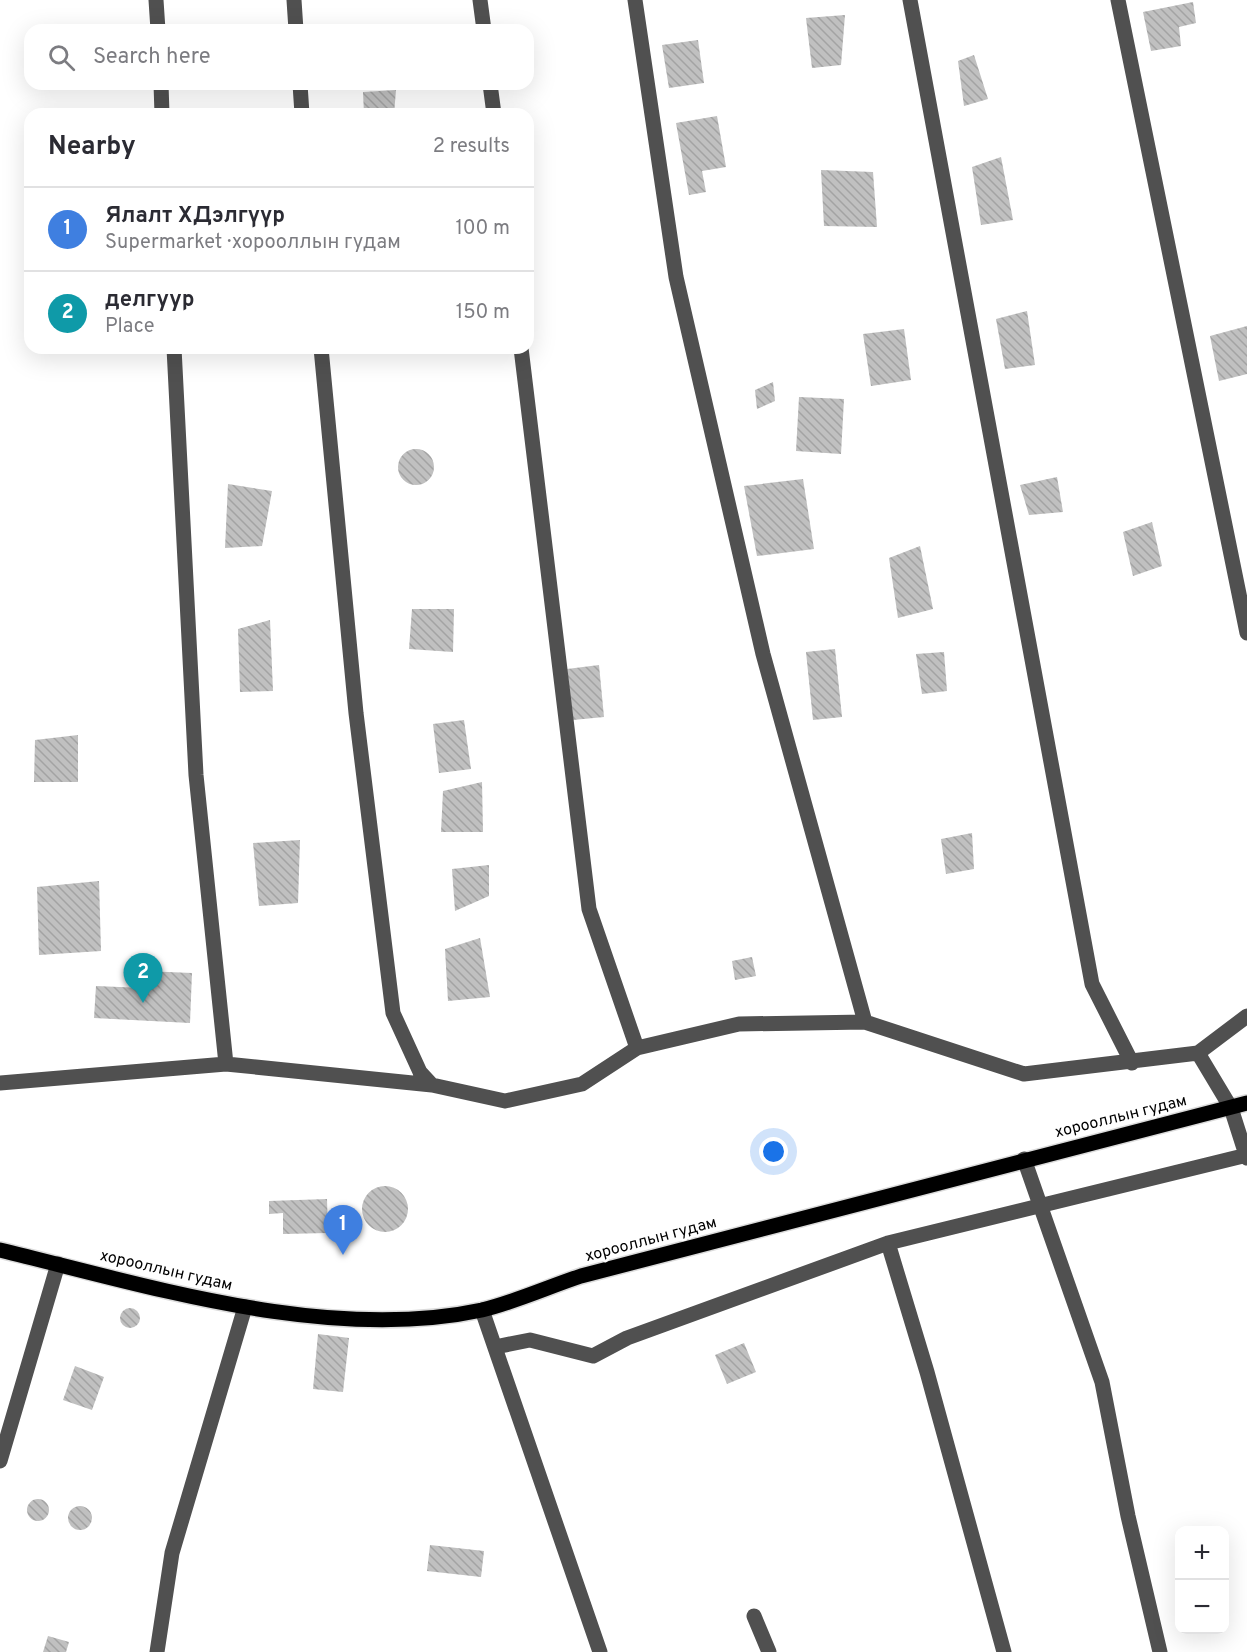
<!DOCTYPE html>
<html lang="en">
<head>
<meta charset="utf-8">
<style>
	body { margin:0; font-family:Overpass,sans-serif; background:#f7f7f7; color:#2b2b33 }
	.controls { position:absolute; right:18px; bottom:18px; display:grid; overflow:hidden; border-radius:12px; box-shadow:0 6px 24px #0002 }
	.controls button { width:54px; height:54px; display:grid; place-items:center; padding:0; border:0; border-bottom:2px solid #e1e1e2; background:#fff; color:#2b2b33; font:30px sans-serif }
	.you { position:absolute; left:774px; top:1152px; width:21px; height:21px; margin:-15px; border:4px solid #fff; border-radius:50%; background:#1a73e8; box-shadow:0 0 0 9px #1a73e833 }
	.badge { display:grid; place-items:center; width:39px; height:39px; border-radius:50%; background:#000; color:#fff; font-size:20px; font-weight:700 }
	.pin { position:absolute; translate:-50% -50px; filter:drop-shadow(0 2px 3px #0008) }
	.pin::after { content:''; position:absolute; top:32px; width:21px; height:18px; background:inherit; clip-path:polygon(0 0,100% 0,50% 100%) }
	.list { margin:0; padding:0; list-style:none }
	h2 { display:flex; justify-content:space-between; align-items:center; height:78px; margin:0; padding:0 24px; font-size:26px }
	h2 small { font-size:20px; font-weight:400; color:#7c7c81 }
	.list li { display:grid; grid-template-columns:39px 1fr auto; gap:18px; align-items:center; box-sizing:border-box; height:84px; padding:0 24px; border-top:2px solid #e1e1e2 }
	.list b { display:block; font-size:22px; white-space:nowrap }
	.list p { margin:0; font-size:20px; white-space:nowrap; color:#7c7c81 }
	.list em { font-size:20px; font-style:normal; color:#7c7c81 }
	.icon { flex:none; width:33px; height:33px; fill:none; stroke:currentColor; stroke-width:2; stroke-linecap:round; stroke-linejoin:round }
	.map { position:relative; flex:none; width:1247px; height:1652px; overflow:hidden }
	.search { position:absolute; background:#fff; box-shadow:0 6px 24px #0002; left:24px; top:24px; width:510px; height:66px; display:flex; align-items:center; gap:15px; box-sizing:border-box; padding:0 21px; border-radius:18px; color:#7c7c81; font-size:22px }
	.panel { position:absolute; background:#fff; box-shadow:0 6px 24px #0002; left:24px; top:108px; width:510px; height:246px; border-radius:18px }
	.map>svg:first-child { display:block }
</style>
</head>
<body>
<div class="map">
<svg width="1247" height="1652" viewBox="0 0 1247 1652">
	<defs>
		<pattern id="building-back-hatch" width="6" height="6" patternUnits="userSpaceOnUse" patternTransform="scale(1.5)"><rect width="6" height="6" fill="#c0c0c0"/><path d="M-1 5l2 2M0 0l6 6M5-1l2 2" fill="none" stroke="#a3a3a3"/></pattern>
	</defs>
	<rect width="100%" height="100%" fill="#fff"/>
	<path fill="url(#building-back-hatch)" d="M1193 2 1196 23 1179 27 1181 46 1151 51 1143 12Z
		M845 15 841 65 812 68 806 18Z
		M698 40 704 83 669 88 662 45Z
		M974 55 988 99 964 106 958 61Z
		M396 90 394 114H364L363 92Z
		M717 116 726 167 702 171 706 192 689 195 676 123Z
		M1001 157 1013 220 981 225 972 167Z
		M821 170 873 172 877 227 824 226Z
		M1027 311 1035 365 1005 369 996 319Z
		M1247 326V374L1219 381 1210 336Z
		M904 329 911 380 871 386 863 334Z
		M773 382 775 401 757 409 755 390Z
		M799 397 844 399 841 454 796 451Z
		M398 467a18 18 0 1 1 36 0a18 18 0 1 1-36 0Z
		M1057 477 1063 512 1029 515 1020 485Z
		M803 479 814 549 757 556 744 486Z
		M228 484 272 491 262 546 225 548Z
		M1152 522 1162 566 1133 576 1123 532Z
		M920 546 933 609 898 618 889 558Z
		M412 609H454L453 652 409 649Z
		M270 620 273 691 240 692 238 629Z
		M835 649 842 717 813 720 806 652Z
		M944 652 947 691 922 694 916 654Z
		M599 665 604 717 573 720 567 669Z
		M464 720 471 769 439 773 433 724Z
		M78 735V782H34L35 740Z
		M482 782 483 832H441L443 791Z
		M972 833 974 869 946 874 941 839Z
		M300 840 298 903 259 906 253 843Z
		M489 865V896L455 911 452 869Z
		M99 881 101 951 39 955 37 887Z
		M480 938 490 997 448 1001 445 949Z
		M752 957 756 976 735 980 732 961Z
		M144 971 192 973 190 1023 94 1018 96 986 143 988Z
		M362 1209a23 23 0 1 1 46 0a23 23 0 1 1-46 0Z
		M327 1199 328 1233 283 1234V1213L269 1214V1201Z
		M120 1318a10 10 0 1 1 20 0a10 10 0 1 1-20 0Z
		M318 1334 349 1338 343 1392 313 1389Z
		M744 1343 756 1372 727 1384 715 1355Z
		M75 1366 104 1377 92 1410 63 1400Z
		M27 1510a11 11 0 1 1 22 0a11 11 0 1 1-22 0Z
		M68 1518a12 12 0 1 1 24 0a12 12 0 1 1-24 0Z
		M430 1545 484 1551 481 1577 427 1571Z
		M48 1636 69 1642 66 1652H43Z"/>
	<g fill="none" stroke-linecap="round" stroke-linejoin="round">
		<g stroke="#dbdbdb" stroke-width="18">
			<path id="major" d="M0 1250C149 1286 329 1343 482 1310 515 1302 548 1287 581 1276L1247 1103"/>
		</g>
		<path stroke="#505050" stroke-width="15" d="M156 0 158 30
			M294 0 296 30
			M480 0 484 30
			M635 0 676 277 763 654 865 1022
			M910 0 1092 984 1132 1063
			M1118 0 1247 633
			M161 84 162 114
			M300 84 302 114
			M490 84 494 114
			M174 348 196 775 226 1064 432 1085
			M321 348 356 713 393 1013 420 1072 432 1085 505 1101 582 1084 637 1048 739 1024 865 1022 1024 1074 1198 1053 1231 1108 1247 1158
			M521 348 589 909 637 1048
			M1198 1053 1247 1016
			M0 1083 226 1064
			M1024 1159 1102 1382 1128 1516 1160 1652
			M482 1310 600 1652
			M495 1347 530 1340 593 1356 627 1338 888 1243
			M0 1461 58 1264
			M754 1616 769 1652
			M157 1652 172 1553 245 1307
			M1004 1652 927 1372 888 1243 1247 1155"/>
		<use href="#major" stroke="#000" stroke-width="15"/>
	</g>
	<g text-anchor="middle" dominant-baseline="central" stroke-width="5" stroke-linejoin="round" paint-order="stroke">
		<g font-size="16" fill="#000" stroke="#fff">
			<text transform="translate(1121 1117) rotate(-14)">хорооллын гудам</text>
			<text transform="translate(651 1240) rotate(-15)">хорооллын гудам</text>
			<text transform="translate(166 1271) rotate(13)">хорооллын гудам</text>
		</g>
	</g>
</svg>
<div class="controls">
<button>+</button>
<button>−</button>
</div>
<div class="you"></div>
<div class="pin badge" style="left:343px;top:1255px;background:#3f7fe0">1</div>
<div class="pin badge" style="left:143px;top:1003px;background:#0f9aa8">2</div>
<div class="search"><svg class="icon" aria-label="search" viewBox="0 0 24 24"><circle cx="10" cy="10" r="6"/><path d="M15 15l6 6"/></svg>Search here</div>
<section class="panel">
<h2>Nearby<small>2 results</small></h2>
<ul class="list">
<li><span class="badge" style="background:#3f7fe0">1</span><div><b>Ялалт ХДэлгүүр</b><p>Supermarket · хорооллын гудам</p></div><em>100 m</em></li>
<li><span class="badge" style="background:#0f9aa8">2</span><div><b>делгуур</b><p>Place</p></div><em>150 m</em></li>
</ul>
</section>
</div>
</body>
</html>
